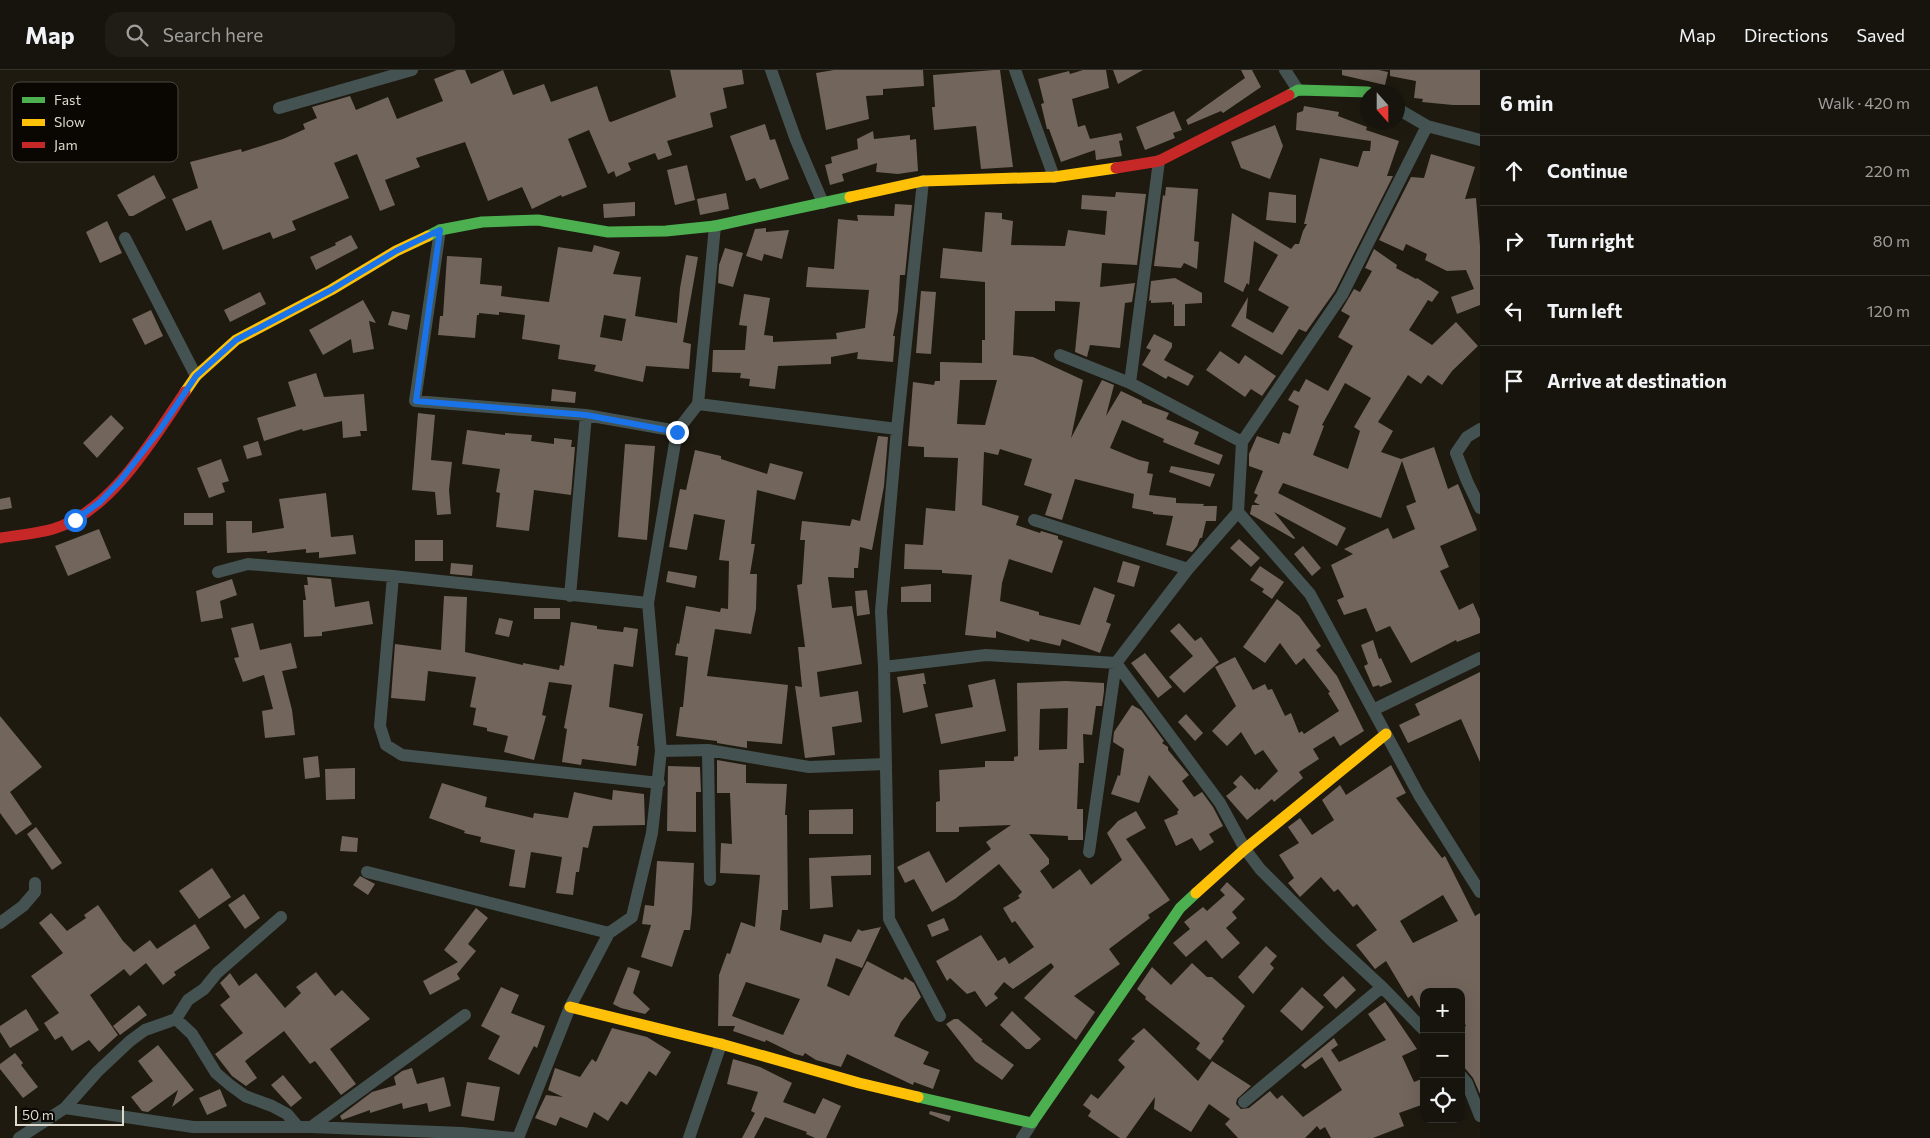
<!DOCTYPE html>
<html lang="en">
<head>
<meta charset="utf-8">
<style>
	body { margin:0; font-family:Commissioner,sans-serif; background:#1f1d15; color:#f1f3f6 }
	.controls { position:absolute; right:15px; bottom:15px; display:grid; overflow:hidden; border-radius:10px; box-shadow:0 5px 20px #0002 }
	.controls button { width:45px; height:45px; display:grid; place-items:center; padding:0; border:0; border-bottom:1px solid #35332d; background:#16140c; color:#f1f3f6; font:25px sans-serif }
	.compass { position:absolute; left:1360px; top:15px; width:45px; height:45px; border-radius:50%; background:#16140c; box-shadow:0 5px 20px #0002; rotate:159deg }
	.scale { position:absolute; left:15px; bottom:12px; width:109px; box-sizing:border-box; padding-left:5px; border:2px solid #ded9cd; border-top:0; font-size:14px; line-height:18px; white-space:nowrap; color:#ded9cd; -webkit-text-stroke:4px #0a0702; paint-order:stroke }
	.stop { position:absolute; width:15px; height:15px; margin:-11px; border:4px solid #1a73e8; border-radius:50%; background:#fff }
	.stop.end { background:#1a73e8; border-color:#fff; box-shadow:0 1px 5px #0008 }
	.list { margin:0; padding:0; list-style:none }
	h2 { display:flex; justify-content:space-between; align-items:center; height:65px; margin:0; padding:0 20px; font-size:21px }
	h2 small { font-size:16px; font-weight:400; color:#9e9e9d }
	.list li { display:grid; grid-template-columns:32px 1fr auto; gap:15px; align-items:center; box-sizing:border-box; height:70px; padding:0 20px; border-top:1px solid #35332d }
	.list b { display:block; font-size:19px; white-space:nowrap }
	.list em { font-size:16px; font-style:normal; color:#9e9e9d }
	.icon { flex:none; width:28px; height:28px; fill:none; stroke:currentColor; stroke-width:2; stroke-linecap:round; stroke-linejoin:round }
	.map { position:relative; flex:none; width:1480px; height:1068px; overflow:hidden }
	header { display:flex; align-items:center; gap:30px; box-sizing:border-box; height:70px; padding:0 25px; background:#16140c; border-bottom:1px solid #35332d }
	header strong { font-size:24px }
	nav { display:flex; gap:28px; margin-inline-start:auto; font-size:18px }
	.search { width:350px; height:45px; background:#1f1d15; display:flex; align-items:center; gap:12px; box-sizing:border-box; padding:0 18px; border-radius:15px; color:#9e9e9d; font-size:19px }
	main { display:flex }
	aside { flex:1; background:#16140c }
	.map>svg:first-child { display:block }
</style>
</head>
<body>
<header>
<strong>Map</strong>
<div class="search"><svg class="icon" aria-label="search" viewBox="0 0 24 24"><circle cx="10" cy="10" r="6"/><path d="M15 15l6 6"/></svg>Search here</div>
<nav><a>Map</a><a>Directions</a><a>Saved</a></nav>
</header>
<main>
<div class="map">
<svg width="1480" height="1068" viewBox="0 0 1480 1068">
	<rect width="100%" height="100%" fill="#1e1a10"/>
	<path fill="#72655c" fill-rule="evenodd" d="M457 0H465L471 14 503 0 513 25 544 14 551 32 597 16 609 51 611 52 676 27 670 0H742L744 14 723 18 727 38 710 43 713 57 667 71 672 85 658 90 655 83 628 93 631 100 616 107 614 101 608 104 589 60 568 69 587 117 562 127 561 125 532 139 522 117 488 131 465 72 416 88 420 97 385 110 395 135 380 141 357 84 334 93 349 128 292 151 296 160 273 169 270 162 223 180 211 150 186 161 172 129 198 118 190 92 241 79 242 82 283 69 305 59 303 54 317 48 312 37 350 26 356 40 388 27 397 49 443 31 434 9Z
		M834 0H923L924 16 883 19V25L866 26 869 49 826 60 816 3Z
		M994 0H1000L1013 97 981 99 976 56 934 60 932 37H935L933 5Z
		M1083 0H1106L1109 18 1072 29 1078 57 1085 55 1090 69 1121 63 1123 70 1119 71 1122 86 1096 90 1095 80 1061 92 1049 59H1047L1041 34 1044 33 1038 9 1069 1 1070 4Z
		M1113 0H1143L1118 14Z
		M1241 0H1252L1261 17 1223 43 1221 41 1188 55 1186 50 1245 8Z
		M1342 0H1379L1388 2 1385 15 1342 5Z
		M1390 0H1480V35H1453L1422 32 1423 29 1414 28 1416 11 1390 6Z
		M1304 36 1339 42 1338 46 1367 57 1366 60 1399 71 1387 106H1393L1335 221 1306 262 1299 259 1282 285 1231 256 1248 227 1246 248 1273 263 1289 237 1258 220 1278 185 1254 171 1249 215 1247 213 1243 222 1224 212 1232 143 1291 179 1295 174H1299L1303 161 1307 154H1304L1320 88 1358 97 1363 81H1370L1371 71 1296 60 1297 43 1303 41Z
		M1174 41 1182 60 1173 63 1175 68 1145 80 1136 57Z
		M765 54 770 70 775 69 789 109 760 119 755 108 746 111 730 66Z
		M1275 55 1283 76 1270 109 1241 98 1231 72Z
		M873 61 874 69 910 65V70L916 69 918 101 898 104 876 102 877 93 842 104 844 111 830 115 825 95 832 93 831 87 858 79 857 69Z
		M1431 84 1475 97 1465 129 1476 128 1480 176V235L1457 244 1451 227 1474 219 1466 200 1447 201 1425 190 1427 184 1406 174 1403 181 1379 170 1411 107 1424 108Z
		M687 95 695 130 675 135 667 100Z
		M154 105 166 128 133 146H129L117 125Z
		M1166 117 1198 119 1194 171 1199 172 1197 199 1184 193 1181 198 1154 196 1163 125 1165 126Z
		M1116 122 1146 124 1137 195 1102 193 1100 217 1135 213 1132 232 1125 233 1120 278 1090 275 1087 287 1075 282 1080 232 1055 231V241H1015L1013 285 1033 287 1083 310 1071 368 1102 310 1114 315 1106 346 1121 321 1142 331V333L1169 343 1166 349 1199 362 1194 374 1223 385 1219 395 1163 372 1164 369 1122 350 1110 378 1139 390 1149 392 1147 403 1153 404 1149 425 1176 428V433L1204 434 1203 436H1217L1216 451H1206L1202 468H1200L1197 476 1192 482 1166 475 1173 446 1153 444V442L1132 438 1134 424 1075 409 1062 450 1045 445 1052 424 1024 415 1032 389 1000 379 998 385 984 382 982 435 1019 446 1016 455 1040 463 1041 461 1058 466V469L1063 471 1052 503 1009 489 1002 513 1000 531 1039 542V545L1080 555 1094 517 1115 525 1106 552 1111 554 1100 583 1062 569 1060 576 1030 569 1029 572 996 561V568L965 565 972 505 942 503V500L904 499 905 474 923 475 926 438 955 441 958 388 924 387V377L908 376 913 312 934 315 935 311H940V292L982 293V270H985V212L940 208 943 178 982 182 985 142 1002 143V149L1013 151 1011 175 1065 176 1068 160 1105 165 1107 141 1081 139 1082 125 1115 127ZM960 310H997L985 355 957 354Z
		M1269 122 1296 125V153L1266 150Z
		M726 123 729 139 700 145 697 129Z
		M635 132V146L604 148 603 134Z
		M895 134 912 135 905 205H900L898 241 893 266H895L893 292 857 289 858 282 831 287V294L778 296 775 319 749 316 750 309 740 308 741 303 712 302 713 280H745L747 256 739 255 744 224 770 228 764 265 773 266V272L837 269 836 263 865 258 869 220 806 217 808 197 834 199 838 149 858 151 857 145 894 146Z
		M107 151 122 183 100 193 86 162Z
		M766 158V162L789 160 782 189 764 184 762 191 746 186 755 159Z
		M351 165 358 178 316 200 310 187 336 175 335 173Z
		M594 175 620 182 613 204 641 207 635 246 677 253 680 218 686 185 698 187 683 272 691 274 689 299 646 296 643 312 594 301 596 295 558 289 560 275 522 269 525 245 499 242V245L479 243V245H477L475 268 438 265 440 246H443L447 186 482 188 480 214 502 216 501 226 549 232 558 177 592 182ZM604 245 626 249 622 271 600 267Z
		M725 178 743 183 733 217 718 213 719 195Z
		M1374 179 1397 195 1396 198 1416 209 1417 208 1439 222 1432 232 1428 230 1409 260 1432 275 1456 252 1478 276 1452 301 1442 315 1428 305 1421 314 1408 305 1378 352 1393 361 1381 382 1401 389 1434 377 1448 419 1458 414 1477 460 1440 476 1449 497 1440 501 1459 540 1473 533 1480 549V563L1457 572 1456 570 1411 593 1390 556 1376 562 1366 538 1344 545 1337 530 1344 527 1331 495 1353 484 1344 479 1388 458 1393 469 1415 459 1406 436 1416 432 1402 391 1381 448 1283 413 1278 423 1346 458 1337 476 1274 442 1295 468 1294 469 1250 444 1252 435H1260L1254 432 1258 425 1254 423 1263 401 1249 396V384L1257 366 1279 374 1283 362 1290 364 1299 336 1288 330 1294 320 1299 322 1306 309 1328 321 1353 276 1338 267 1350 246 1341 241 1354 219 1360 222 1372 201 1365 198ZM1345 313 1371 328 1354 357 1360 361 1348 399 1313 385 1324 356 1322 355Z
		M1175 208 1202 223V233L1185 234V256H1174V234L1172 235V232L1151 233V230L1149 231 1151 211Z
		M921 221 936 222 931 284 916 283Z
		M260 222 266 234 230 252 224 240Z
		M363 230 376 253 369 251 374 279 353 283 351 269 323 285 309 260Z
		M151 240 163 266 145 275 132 249Z
		M392 241 410 245 407 260 388 255Z
		M1154 264 1172 273V277L1164 290 1194 306 1188 316 1168 306 1166 309 1142 295 1151 280 1146 278Z
		M1220 281 1239 294 1245 285 1276 306 1262 326 1251 319 1245 327 1206 300Z
		M316 303 324 327 364 324 367 361H360L361 366 343 368 342 351 303 361 302 359 264 371 257 348 296 336 288 312Z
		M552 319 576 322 575 333 551 331Z
		M418 343 435 345 431 390 452 392 449 420 451 444 437 445 435 422 412 420Z
		M111 345 124 358 97 388 83 373Z
		M467 360 505 365V363L532 365 531 371 554 374V368L572 370 571 377H575L571 425 534 420 529 461 496 457 500 423 496 422 500 399 462 394Z
		M878 366 888 367 884 416 872 480 860 477 858 498H854V508L828 507 832 538 852 536 862 594 817 602 820 627 858 621 862 652 832 657 835 685 805 688 795 616 802 617 798 577H805L797 515 802 514 805 470H800L802 451 850 456 852 449 860 451Z
		M258 371 262 385 247 389 243 376Z
		M625 374 655 376 647 470 618 467Z
		M695 380 721 386V389L767 404 770 393 803 402 795 430 757 420 751 474H755L750 504H757L756 539 751 564 715 559 707 606 788 615 782 674 747 671V678L717 673V671L676 666 680 637H683L688 587 675 585 677 573 679 574 686 536 720 542 721 538 728 539 729 491 719 490 725 450 694 444 687 480 669 477 680 419 686 420Z
		M221 389 229 411 222 413 225 422 209 428 197 398Z
		M1171 396 1215 404 1210 417 1169 402Z
		M326 423 331 467 353 465 356 484 319 488V482L306 483V479L267 483V481L227 483 226 451H252V463L284 458 279 429Z
		M10 427 12 438 0 440V429Z
		M184 443H213V455H184Z
		M99 459 111 488 68 506 55 476Z
		M1239 469 1260 488 1251 497 1230 478Z
		M415 470H443V491H415Z
		M1303 476 1321 498 1312 506 1294 484Z
		M1123 491 1140 496 1134 517 1117 512Z
		M451 493 473 495 472 506 450 504Z
		M1260 496 1284 512 1272 529 1262 522 1264 519 1250 510Z
		M668 501 697 506 695 518 666 512Z
		M307 507 331 509 335 537 369 531 373 554 322 562V566L304 567 303 530H306L304 515H308Z
		M232 509 237 525 220 531 223 548 201 552 196 521Z
		M931 514V532H901V517Z
		M867 520 870 544 857 546 855 521Z
		M444 526 467 527 465 582 523 595V593L559 600 560 595 564 596 571 552 597 556V559L623 562 624 557 638 559 633 597 614 594 609 637 643 644 637 676H639L636 696 582 689 581 695 562 692 567 659 564 658 572 615 549 612 542 645 546 646 534 690 504 682 508 666 487 661V658L473 655 476 638 470 637 476 607 428 601 425 631 391 628 395 574 441 580Z
		M1277 529 1299 546 1321 576 1316 580 1337 606 1364 661 1340 676 1334 666 1313 679 1319 689 1299 702 1303 708 1274 732 1272 729 1247 750 1226 726 1237 717 1233 713 1241 705 1255 720 1257 718 1259 720 1278 701 1263 680 1255 685 1241 662 1227 676 1212 661 1236 636 1215 597 1235 587 1253 620 1265 614 1268 620 1272 619 1285 646 1291 643 1299 663 1302 661 1304 664 1339 641 1328 623 1330 622 1304 588 1296 595 1280 573 1265 593 1243 577Z
		M534 538H560V549H534Z
		M499 548 513 551 509 567 495 564Z
		M253 553 260 580 291 573 297 598 282 601 292 640 295 665 265 668 262 641 273 639 264 605 243 612 234 588 239 587 231 558Z
		M1179 553 1195 571 1201 567 1219 592 1184 623 1169 607 1193 586 1170 561Z
		M1373 570 1379 589 1381 588 1392 612 1380 617 1379 615 1373 617 1364 596 1368 594 1361 575Z
		M1145 583 1172 617 1158 628 1131 593Z
		M1480 602V692L1461 649 1408 673 1399 655 1420 645 1415 634Z
		M924 603 926 614H923L928 637 903 643 897 607Z
		M995 609 1006 661 941 674 935 644 973 637 968 615Z
		M1066 611 1104 613V621L1102 636H1096L1092 665 1083 664 1084 693H1079L1077 739H1083V770H1068V766L1029 764 1049 789V794L1040 801 1053 819 1080 799 1091 815 1122 790 1107 763 1118 751 1136 741 1146 758 1126 769 1170 830 1148 845 1150 848 1109 879 1120 894 1074 926 1095 942 1076 970 1024 928 1054 897 1051 893 1013 919 1004 912 994 924 998 928 986 937 975 921 967 924 950 908 947 911 936 891 981 865 998 891 1005 887 1009 894 1034 877 1015 851 1012 853 1003 838 1020 828 1018 826 1022 822 999 794 955 829 932 842 914 809 905 813 897 797 929 781 946 813 991 779 986 772 1011 755 959 757V762H936V732L940 731 939 700 985 697V691H1014V687L1018 686 1017 613ZM1068 638 1067 679 1039 680 1040 639Z
		M1132 635 1141 640 1164 671 1162 673 1168 677V680L1189 705 1182 711 1194 727 1202 722 1213 737 1223 756 1209 764 1214 772 1200 781 1192 768 1176 776 1164 750 1178 744 1177 742 1179 740 1149 705 1139 733 1111 724 1118 705 1120 706 1124 679 1113 672 1114 662Z
		M1186 644 1203 663 1195 671 1178 652Z
		M0 646 42 697 10 722 32 754 16 765 0 743Z
		M318 686 320 707 305 709 303 688Z
		M717 690 746 695V713L787 714 785 745H787L788 840H782L780 860 821 873 824 864 851 872 858 859 862 861 881 857 862 898 836 888 827 916 849 926 867 891 903 910 905 907 914 913 921 927 901 952 894 966 929 982 923 994 940 1000 933 1019 914 1012 913 1015 847 984 841 997 816 990 805 983 803 986 795 984 766 970 765 972 733 961 735 956H718L719 905 727 883 730 884 741 852 755 857 760 805 720 803 721 773 732 774 730 723H717ZM746 912 800 929 783 965 732 946Z
		M1391 695 1406 723 1396 728 1442 788 1445 786 1475 846 1480 843V1024L1473 1008 1464 997 1461 998V959L1466 956 1461 945V922H1424V945L1412 925 1408 928 1386 891 1375 899 1356 875 1377 860 1357 834 1353 837 1338 819 1334 822 1321 807 1300 827 1288 813 1294 808 1279 785 1299 773 1288 757 1300 748 1312 765 1334 750 1322 730 1340 715 1346 725ZM1443 825 1458 851 1413 873 1400 851Z
		M668 696 700 697 701 722H696V762L667 761Z
		M355 698V729L326 730 325 699Z
		M442 713 487 727 485 737 533 748 534 743 568 748 574 722 612 730 613 720 644 724 645 755 593 756 588 778 583 777 579 802H576L573 825 556 823 562 787 531 782 525 818 509 816 515 780 480 772 481 767 464 763 465 761 429 748Z
		M853 739V764H809V740Z
		M36 757 62 793 52 800 27 764Z
		M342 766 358 768 357 782 340 781Z
		M871 785V805L831 806 833 837 810 839 809 788Z
		M657 791 694 793 692 842 690 860H684L672 897 641 887 651 855 642 854 645 835 654 836Z
		M212 798 231 827 199 849 179 821Z
		M360 806 375 814 368 825 353 815Z
		M1227 812 1245 829 1232 842 1237 848 1226 858 1240 873 1222 889 1206 870 1186 887 1173 873 1190 859 1184 852 1203 837 1207 841 1225 825 1220 820Z
		M244 824 260 848 245 859 228 835Z
		M98 835 123 871 134 882 150 870 157 879 195 854 210 878 174 902 176 905 163 915 146 893 130 906 124 899 90 925 118 965 99 982 89 970 72 981 62 966 55 970 44 953 59 943 31 906 63 883 39 853 51 843 67 861 86 848 84 845Z
		M476 838 488 848 468 874 476 881 457 904 460 909 430 925 423 911 458 892 444 880Z
		M944 848 949 860 932 867 927 855Z
		M1266 876 1277 886 1270 894 1274 898 1253 924 1238 907Z
		M1192 893 1207 907H1212L1245 936 1222 969 1224 971 1210 990 1196 979 1200 973 1145 929 1146 927 1137 919 1152 897 1171 915Z
		M628 897 640 901 633 923 650 939 645 944 621 938 613 934Z
		M316 902 335 926 342 920 370 949 330 979 356 1014 341 1025 315 991 310 994 284 961 245 991 257 1008 246 1016 232 1006 215 984 243 963 220 935 230 927 220 913 230 903 239 916 256 903 285 938 301 923 296 917Z
		M1343 906 1356 920 1336 939 1323 925Z
		M501 917 519 925 511 943 545 956 537 978 534 976 519 1005 488 989 500 966 481 956Z
		M1302 917 1324 937 1302 961 1280 941Z
		M1385 932 1417 979 1402 986 1414 1012 1424 1008V1034L1399 1043 1404 1056 1373 1068H1331L1325 1057 1320 1060 1317 1056 1305 1068H1238L1225 1054 1230 1049 1209 1034 1191 1062 1154 1039 1155 1027 1126 1068H1120L1088 1046 1091 1041 1083 1035 1091 1024 1098 1029 1125 997 1118 990 1135 971 1131 969 1144 958 1198 1011 1212 991 1251 1016 1237 1029 1236 1034 1241 1039 1249 1038 1270 1021 1277 1029 1282 1025 1303 1047 1342 1020 1322 987 1305 999 1301 995 1334 968 1338 975 1331 980 1339 992 1386 970 1368 944Z
		M139 935 147 945 120 965 113 956Z
		M26 939 39 960 10 978 0 962V956Z
		M1012 941 1041 969 1030 979H1026L1000 955Z
		M954 949H958L983 970 981 971 1014 995 1002 1010 975 991 946 954Z
		M612 958 647 967 671 982 656 1006 649 1001 627 1035 621 1031 608 1051 594 1042 587 1058 560 1047 556 1056 535 1048 546 1025 563 1027 548 1020 555 998 580 1007 592 989 596 992Z
		M158 975 194 1020 172 1037 178 1020 148 1042 142 1041 131 1027 153 1011 138 991Z
		M15 983 23 993 21 995 38 1017 23 1028 0 999V994Z
		M733 989 760 997 792 1013 783 1032 815 1044 823 1028 841 1036 826 1068H815L806 1064 807 1062 765 1047 754 1068H742L755 1043 751 1041 758 1022 727 1014Z
		M412 998 417 1014 444 1007 451 1036 429 1042 427 1033 403 1039 402 1033 370 1043V1040L342 1050 340 1046 372 1022 396 1015 394 1007 402 1001Z
		M283 1005 302 1028 291 1037 271 1015Z
		M467 1012 500 1017 494 1051 461 1046Z
		M220 1019 227 1036 207 1045 199 1028Z
		M930 1041 951 1046 949 1052 929 1044Z"/>
	<g fill="none" stroke-linecap="round" stroke-linejoin="round">
		<path stroke="#445352" stroke-width="12" d="M771 0 796 70 823 133
			M1015 0 1054 107
			M1285 0 1298 20
			M279 38 412 0
			M1398 39 1427 56 1480 70
			M923 111 897 359 881 541 884 597 889 849 940 946
			M440 160 415 331 586 345 677 361
			M125 168 196 306
			M1060 285 1130 313 1242 372
			M1130 313 1159 91
			M698 334 897 359
			M1480 359 1467 367 1456 383 1467 411 1480 438
			M1238 442 1310 524 1419 725 1480 822
			M1034 450 1188 499
			M218 502 248 494 393 506 648 533
			M393 506 380 656 386 675 402 685 659 713
			M570 526 586 345
			M884 597 986 585 1116 593 1220 733 1245 779 1260 799 1329 868 1382 917 1424 960
			M1373 640 1480 588
			M708 680 809 697 886 694
			M661 681 708 680 710 810
			M1089 782 1116 593 1188 499 1238 442 1242 372 1342 225 1427 56
			M367 802 609 863
			M0 853 23 836 35 822V813
			M176 949 192 964 216 1003 230 1015 245 1026 272 1036 287 1044 298 1057
			M1461 1006 1467 1013 1480 1046
			M1244 1032 1382 917
			M65 1038 193 1057H311L462 1063 513 1068
			M311 1057 465 945
			M19 1068 65 1038 97 1002 130 971 145 960 176 949 188 930 204 919 217 903 281 847
			M518 1068 570 937 609 863 632 847 652 763 661 681 648 533 677 361 698 334 715 156
			M689 1068 721 974
			M1022 1068 1032 1053"/>
		<path stroke="#4caf50" stroke-width="11" d="M1289 25 1298 20 1368 22
			M428 166 440 160 482 152 538 150 608 162 666 161 715 156 850 127
			M918 1027 1032 1053 1180 838 1196 823"/>
		<path stroke="#ffc107" stroke-width="11" d="M850 127 923 111 1054 107 1116 98
			M185 322 196 306 236 270 331 220 396 181 428 166
			M1196 823 1245 779 1386 664
			M570 937 721 974 859 1013 918 1027"/>
		<path stroke="#c62828" stroke-width="11" d="M1116 98 1159 91 1289 25
			M0 468C17 465 36 464 53 459 111 442 153 369 185 322"/>
	</g>
	<g fill="none" stroke-linecap="round" stroke-linejoin="round">
		<path stroke="#1a73e8" stroke-width="6" d="M75 450 100 432 120 411 159 361 196 306 236 270 331 220 396 181 440 160 416 331 586 345 677 362"/>
	</g>
	<rect x="12" y="12" width="166" height="80" rx="8" fill="#0a0702" stroke="#4a463f" stroke-width="1"/>
	<rect x="22" y="27" width="23" height="6" fill="#4caf50"/>
	<rect x="22" y="49" width="23" height="7" fill="#ffc107"/>
	<rect x="22" y="72" width="23" height="6" fill="#c62828"/>
	<g font-size="14" fill="#ded9cd">
		<text x="54" y="35">Fast</text>
		<text x="54" y="57">Slow</text>
		<text x="54" y="80">Jam</text>
	</g>
</svg>
<div class="controls">
<button>+</button>
<button>−</button>
<button><svg class="icon" aria-label="locate" viewBox="0 0 24 24"><circle cx="12" cy="12" r="6"/><path d="M12 2v4M12 18v4M2 12h4M18 12h4"/></svg></button>
</div>
<svg class="compass" viewBox="-18 -18 36 36"><path d="M0-13l5 13h-10z" fill="#e53935"/><path d="M0 13l5-13h-10z" fill="#9e9e9d"/></svg>
<div class="scale">50 m</div>
<div class="stop" style="left:75px;top:450px"></div>
<div class="stop end" style="left:677px;top:362px"></div>
</div>
<aside>
<h2>6 min<small>Walk · 420 m</small></h2>
<ul class="list">
<li><svg class="icon" aria-label="ahead" viewBox="0 0 24 24"><path d="M12 20V5M6 11l6-6 6 6"/></svg><div><b>Continue</b></div><em>220 m</em></li>
<li><svg class="icon" aria-label="right" viewBox="0 0 24 24"><path d="M7 20v-9h11M14 6l5 5-5 5"/></svg><div><b>Turn right</b></div><em>80 m</em></li>
<li><svg class="icon" aria-label="left" viewBox="0 0 24 24"><path d="M17 20v-9H6M10 6l-5 5 5 5"/></svg><div><b>Turn left</b></div><em>120 m</em></li>
<li><svg class="icon" aria-label="arrive" viewBox="0 0 24 24"><path d="M6 21V4h12l-3 4 3 4H6"/></svg><div><b>Arrive at destination</b></div></li>
</ul>
</aside>
</main>
</body>
</html>
